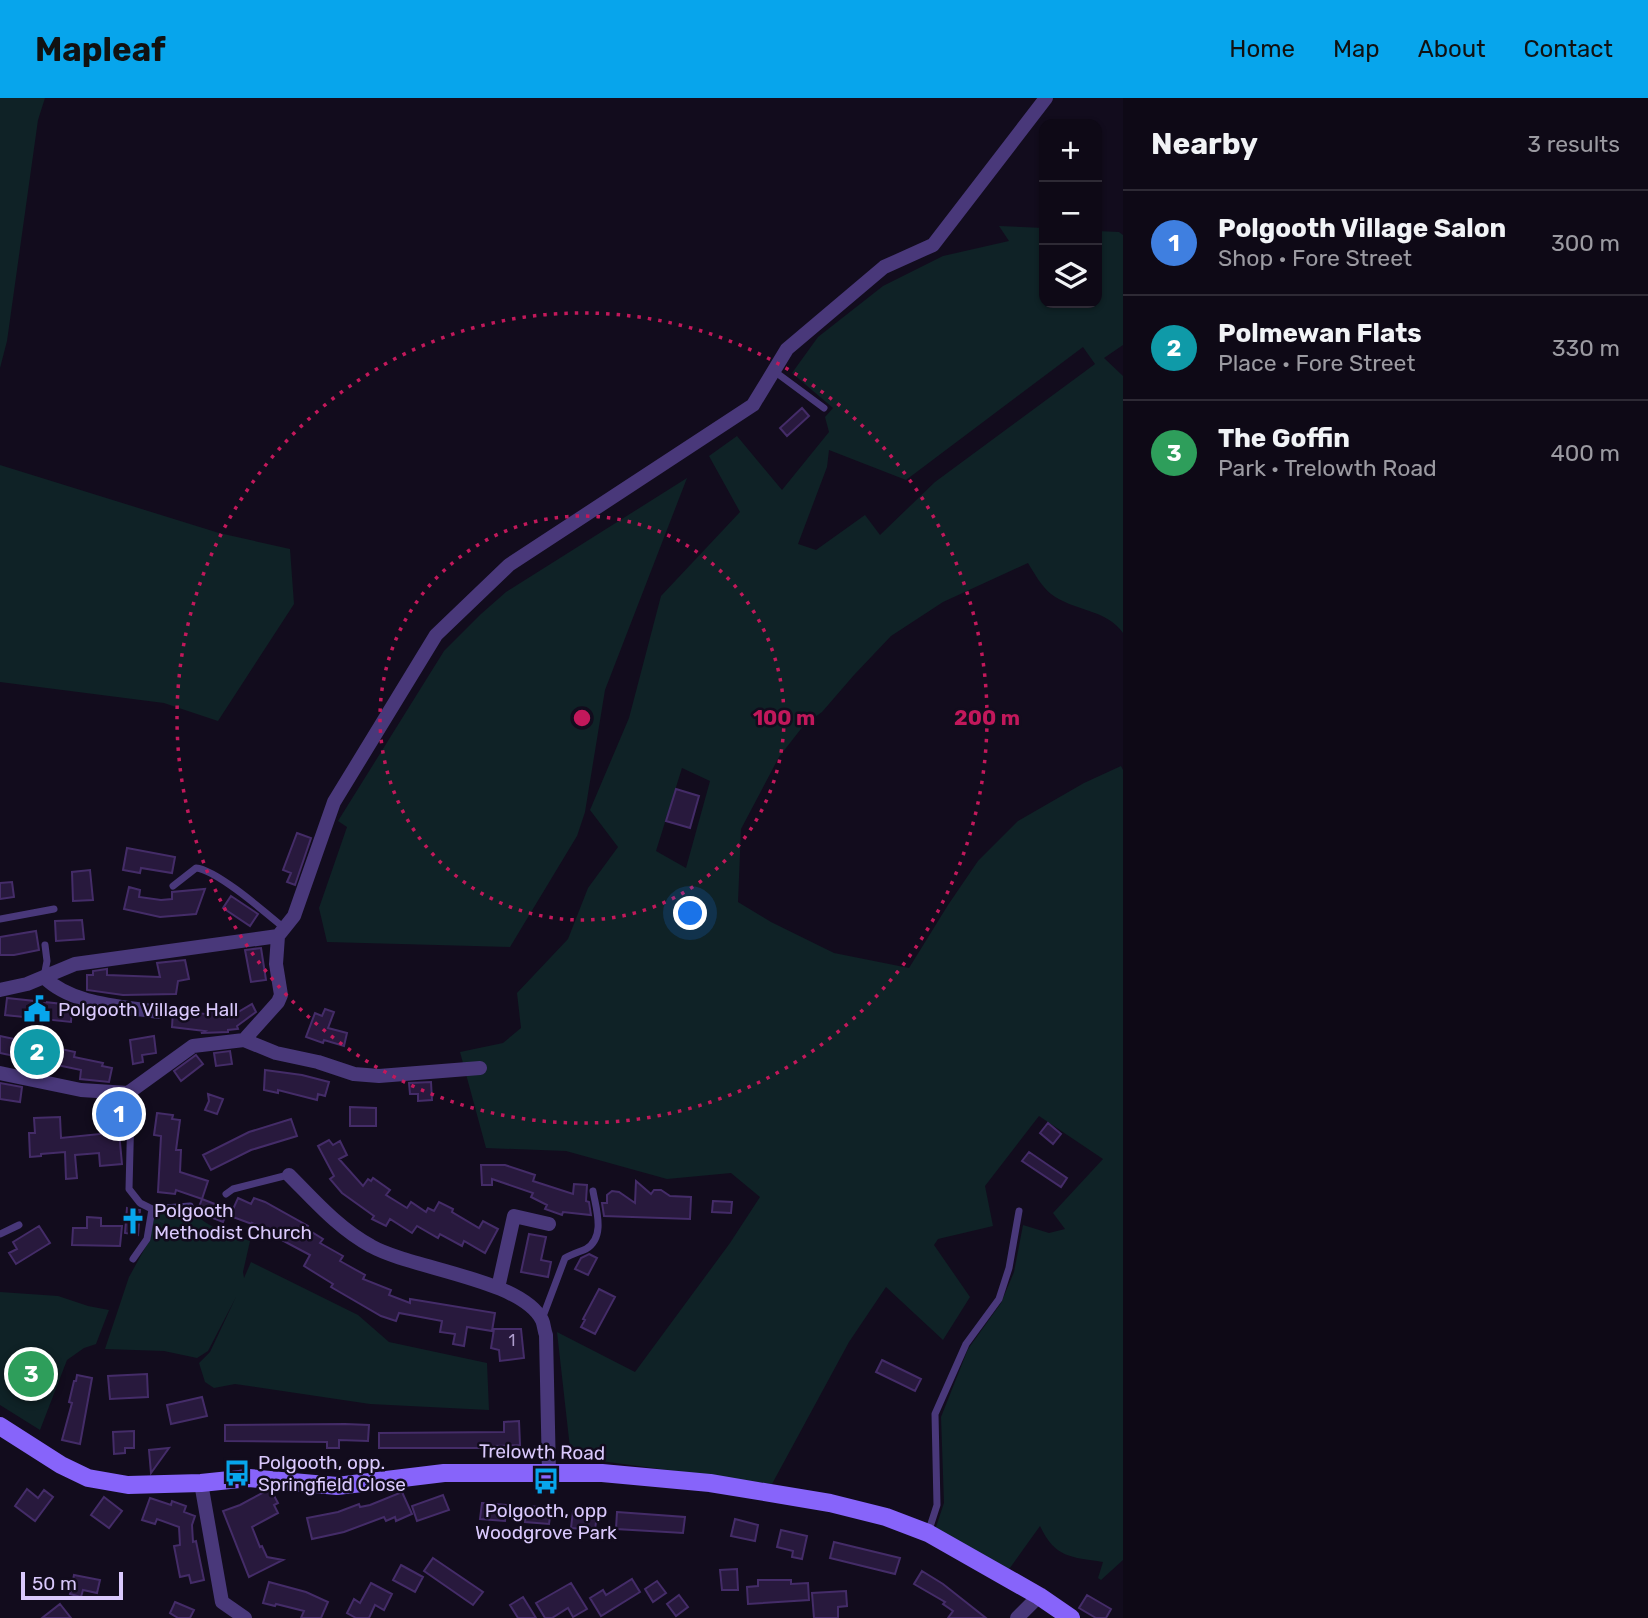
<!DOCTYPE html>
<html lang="en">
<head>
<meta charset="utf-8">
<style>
	body { margin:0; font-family:Rubik,sans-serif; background:#1c1723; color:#f1f3f6 }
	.controls { position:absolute; right:21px; top:21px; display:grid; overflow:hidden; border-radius:14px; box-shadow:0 2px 5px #0004 }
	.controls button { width:63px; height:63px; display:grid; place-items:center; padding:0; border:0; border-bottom:2px solid #2e2a35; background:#0e0916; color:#f1f3f6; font:35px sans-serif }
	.scale { position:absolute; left:21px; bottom:18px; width:102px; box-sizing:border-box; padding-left:7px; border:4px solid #dac9fd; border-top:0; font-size:19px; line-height:24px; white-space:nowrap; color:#dac9fd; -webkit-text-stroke:5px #120c1d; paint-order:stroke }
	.you { position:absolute; left:691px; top:816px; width:24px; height:24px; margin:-18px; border:5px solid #fff; border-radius:50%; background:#1a73e8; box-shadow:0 0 0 10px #1a73e833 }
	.badge { display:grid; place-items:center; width:46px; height:46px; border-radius:50%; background:#07a5ec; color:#fff; font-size:23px; font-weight:700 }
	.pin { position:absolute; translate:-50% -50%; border:4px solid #fff; box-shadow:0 2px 7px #0006 }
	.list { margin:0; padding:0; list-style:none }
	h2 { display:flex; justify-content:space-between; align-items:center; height:91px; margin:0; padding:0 28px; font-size:30px }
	h2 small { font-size:23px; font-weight:400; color:#9b9aa1 }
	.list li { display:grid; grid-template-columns:46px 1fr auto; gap:21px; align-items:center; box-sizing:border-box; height:105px; padding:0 28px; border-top:2px solid #2e2a35 }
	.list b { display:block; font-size:26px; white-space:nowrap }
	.list p { margin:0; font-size:23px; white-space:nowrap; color:#9b9aa1 }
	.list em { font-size:23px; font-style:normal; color:#9b9aa1 }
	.icon { flex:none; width:38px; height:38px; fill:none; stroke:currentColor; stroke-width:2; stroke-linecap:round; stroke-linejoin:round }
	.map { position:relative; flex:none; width:1123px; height:1520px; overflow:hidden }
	header { display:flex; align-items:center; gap:42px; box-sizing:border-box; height:98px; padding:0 35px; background:#07a5ec; color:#111 }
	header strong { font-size:33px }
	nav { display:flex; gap:38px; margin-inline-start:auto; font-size:24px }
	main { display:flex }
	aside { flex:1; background:#0e0916 }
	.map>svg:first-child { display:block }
</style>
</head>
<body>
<header>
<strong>Mapleaf</strong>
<nav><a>Home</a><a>Map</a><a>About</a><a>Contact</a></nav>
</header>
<main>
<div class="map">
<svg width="1123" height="1520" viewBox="0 0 1123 1520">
	<rect width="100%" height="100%" fill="#120c1d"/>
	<path fill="#0f2226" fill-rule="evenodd" d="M0 0H45L38 22 7 243 0 270Z
		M999 128 1044 130V205H1097V133L1119 134 1123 137V247L1104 260 1123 278V535C1107 511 1073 513 1051 496 1042 489 1034 475 1028 465L943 504 891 538 854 577 822 614 804 627 779 659 741 731 738 804 771 824 834 855 909 870 948 807 978 763 1018 723 1084 685 1121 668 1123 672V1462L1101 1482 1098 1480 1103 1464C1071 1459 1055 1460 1040 1428L1007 1474 935 1432 944 1405 941 1319 968 1251 1001 1205 1014 1174 1023 1127 1049 1135 1065 1131 1053 1115 1103 1061 1039 1018 985 1088 993 1128 938 1141 934 1147 970 1199 943 1242 886 1189 849 1244 772 1386 571 1359 557 1234 635 1274 730 1145 760 1099 731 1075 667 1081 566 1053 486 1050 460 954 503 945 521 930 517 895 568 841 588 790 618 749 590 712 629 620 661 498 740 414 709 358 737 338 782 392 829 334 825 319 833 310 792 275 818 239 883 188 943 158 1009 143ZM1083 249 1095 266 935 384 880 437 865 417 816 452 798 446 827 369 829 352 906 382ZM682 670 710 683 686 770 656 753Z
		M0 367 219 435 290 451 294 506 218 623 164 605 0 584Z
		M687 380 605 592 585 714 577 738 510 849 327 844 319 810 347 729 338 723 444 553 481 516 506 494Z
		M191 1110C201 1128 231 1136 250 1143L243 1174 244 1180 251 1164 358 1217 389 1244 487 1265 489 1312 370 1306 235 1286 214 1290 205 1284 199 1265 210 1254 236 1199 208 1253 197 1260 164 1253 105 1251 129 1179 150 1141 155 1114Z
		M0 1194 58 1198 88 1208 109 1212 96 1246 84 1250 67 1262 40 1332 0 1307Z"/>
	<path fill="#28193d" stroke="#442c68" stroke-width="2" d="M802 310 809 318 787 338 780 330Z
		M676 691 699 698 690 730 666 723Z
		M297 735 311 740 295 787 287 784 291 775 283 772Z
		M127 750 175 759 172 775 141 770 140 775 123 772Z
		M90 772 93 802 73 803 72 774Z
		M12 784 14 799 0 801V785Z
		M129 789 140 792 139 799 161 802 172 801V794L205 791 196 816 160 819 124 811Z
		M231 798 258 816 250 828 223 810Z
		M82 822 84 841 56 843 55 823Z
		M36 833 39 852 14 857H0V839Z
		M261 850 266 882 251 884 245 852Z
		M185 862 189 881 178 883 176 896 123 897 87 892V877H93V873L107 871V877L160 879 157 865Z
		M7 900 72 907 71 924 5 917Z
		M252 906 256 914 237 928 238 931 228 932V934L201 935 205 933 172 929 173 913 206 916V914L226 913 228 920Z
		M325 911 334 914 328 930 347 935 344 948 324 942 323 945 306 939 315 915 322 918Z
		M0 938 75 954 74 959 103 965 102 968 112 970 109 984 80 981 81 972 0 955Z
		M154 938 156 955 142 957 143 964 133 966 130 942Z
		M230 953 232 966 216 968 214 955Z
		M196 957 203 966 181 983 174 973Z
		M265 972 302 977 329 984 325 998 318 996 317 1002 278 992V995L264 992Z
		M431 984 432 1002 418 1003V996H410L409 985Z
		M0 985 22 989 20 1004 0 1001Z
		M208 996 223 1001 217 1016 205 1012 209 1003Z
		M114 1009 125 1011 124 1023 112 1021Z
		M350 1009 376 1010V1028H350Z
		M157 1015 173 1017 172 1021 180 1022 176 1052H181L180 1074 208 1083 202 1101 176 1092 175 1096 158 1094 161 1038 154 1037Z
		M60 1019 61 1040 119 1034 122 1066 100 1068 99 1055 75 1057 77 1080 66 1081 65 1054 41 1056V1058L30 1059 29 1035H35L34 1020Z
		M291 1021 297 1038 251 1052 211 1072 203 1057 249 1034Z
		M1048 1025 1061 1036 1053 1046 1040 1035Z
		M329 1042 333 1047 340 1043 347 1057 339 1061 363 1088 368 1081 371 1083 373 1080 390 1092 386 1097 407 1110 411 1104 426 1114 428 1110 434 1113 439 1104 453 1111 452 1114 479 1130 483 1123 498 1131 485 1155 464 1143 462 1148 440 1136 438 1140 417 1128 412 1135 390 1121 386 1128 372 1121 374 1118 342 1095 330 1081 334 1078 318 1048Z
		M1029 1054 1067 1080 1061 1089 1022 1063Z
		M481 1067H505L535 1077 533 1083 573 1096 574 1086 587 1087 586 1103 589 1104 591 1117 563 1114 562 1117 545 1111 547 1107 531 1099 533 1095 492 1081V1087H482Z
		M636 1083 651 1096 654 1092H661L670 1098 691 1099 690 1121 604 1118 602 1105H607V1097L612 1093 619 1094 635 1105Z
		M238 1100 251 1106 254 1100 265 1104 308 1128 307 1131 323 1141 320 1145 343 1158 340 1163 365 1177 363 1181 391 1192 389 1197 410 1205V1201L495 1215 492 1233 467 1229 464 1248 453 1246 455 1236 440 1234 442 1223 399 1215 396 1223 381 1218 331 1189 333 1186 304 1168 310 1157 276 1139 278 1137 252 1125V1126L230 1118Z
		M202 1101 228 1111 223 1124 197 1114Z
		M713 1103 732 1104 731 1115 712 1114Z
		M127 1110 140 1112 138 1137 125 1135Z
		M87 1119 101 1120V1128H122L120 1148 72 1147 73 1130H87Z
		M39 1128 50 1145 16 1166 9 1155 17 1151 13 1144Z
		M529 1136 546 1139 541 1162 551 1164 548 1179 521 1174Z
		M589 1156 597 1160 588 1177 575 1171 581 1160Z
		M599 1191 615 1199 595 1236 581 1229 585 1222 583 1221Z
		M494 1231H521L524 1260 500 1263 499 1252 491 1250Z
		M882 1262 921 1281 915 1293 876 1274Z
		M147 1276 148 1299 110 1301 108 1278Z
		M77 1277 92 1280 80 1346 62 1342 72 1305 69 1304 74 1283H76Z
		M202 1299 207 1318 171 1326 167 1307Z
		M519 1323 520 1347 494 1348V1350H379V1335L504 1334V1324Z
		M345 1326 369 1327 368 1343 339 1342V1350H327V1344L225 1343V1327Z
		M134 1333V1350H125V1355L114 1356 113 1334Z
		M169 1350 151 1375 149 1352Z
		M27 1391 38 1400 44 1392 53 1399 35 1423 15 1408Z
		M266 1393 272 1394 278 1405 274 1407 278 1415 252 1429 260 1449 262 1448 267 1459 283 1462 249 1479 223 1413 240 1407Z
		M402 1394 412 1416 396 1423 395 1419 386 1423 384 1419 344 1434 312 1441 307 1420 338 1414 359 1406 360 1409 370 1407Z
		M443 1397 449 1412 417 1423 412 1408Z
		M104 1399 122 1413 109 1430 91 1417Z
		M150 1400 171 1407 172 1403 186 1408 184 1414 195 1418 192 1427 193 1444 196 1443 204 1482 191 1485 189 1477 180 1479 174 1448 180 1447 179 1429 157 1421 155 1426 142 1422Z
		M482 1405 506 1407 505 1423 480 1421Z
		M527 1408 551 1410 549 1426 525 1424Z
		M573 1413 597 1416 595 1432 571 1430Z
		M617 1414 685 1419 683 1435 616 1431Z
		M735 1421 758 1427 755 1443 731 1438Z
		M781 1432 807 1438 802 1461 792 1459 793 1453 777 1449Z
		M834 1444 900 1460 895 1476 830 1460Z
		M433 1460 483 1494 473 1507 424 1473Z
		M401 1467 423 1479 415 1494 393 1482Z
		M737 1471 738 1492H722L720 1472Z
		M922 1473 943 1486 986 1520H948L953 1513 943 1506 945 1504 914 1486Z
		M74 1477 100 1482 97 1495 83 1492 81 1499 70 1496Z
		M632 1481 640 1494 601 1518 590 1500 603 1492 606 1497Z
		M758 1482H791V1486L808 1485 809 1502 748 1506 747 1489 758 1488Z
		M657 1483 666 1495 653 1504 645 1491Z
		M269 1484 306 1494 328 1504 321 1520H301L304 1513 276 1506 275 1508 263 1505Z
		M371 1485 392 1496 384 1512 375 1507 369 1520H356L347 1515 354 1501 360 1505Z
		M571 1485 587 1511 573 1519 568 1510 552 1520H545L536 1505Z
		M846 1493 847 1508 838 1509V1520H814L812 1495Z
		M679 1497 688 1509 676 1518 667 1506Z
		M1087 1497 1111 1511 1106 1520H1096L1079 1510Z
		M523 1499 536 1520H518L510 1507Z
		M175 1504 194 1512 190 1520H178L170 1515Z
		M60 1506 71 1520H42Z"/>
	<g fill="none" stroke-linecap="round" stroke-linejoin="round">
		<path stroke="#49387a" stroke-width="7" d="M774 273 824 310
			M173 788 196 770C217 772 266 815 284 830
			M0 821 54 811
			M44 879 47 863 45 847
			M128 995 131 1011 129 1091 140 1105 152 1111
			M226 1096 233 1091 288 1077
			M152 1111 190 1108
			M0 1136 19 1127
			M133 1161 147 1141 152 1111
			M542 1221 565 1160C572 1156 579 1154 586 1151 606 1139 596 1111 593 1093
			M928 1435 937 1407 935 1316 966 1246 999 1201 1009 1170 1019 1113"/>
		<path stroke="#49387a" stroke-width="14" d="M44 879C72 907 121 908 158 914
			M0 892 27 886 75 866 278 838 294 818 334 704 436 537 509 467 753 307 787 251 884 169 933 147 1046 0
			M244 942 276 955 318 964 354 976 379 978 480 970
			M0 975 81 992 128 995 193 948 244 942 278 904 281 897 276 866 278 838
			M289 1077C314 1102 339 1131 371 1148 412 1171 521 1181 542 1222 544 1226 544 1232 546 1237L549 1375
			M498 1190 514 1118 549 1126
			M201 1385 222 1504 245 1520
			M1017 1520 1039 1498"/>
		<path stroke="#8764fa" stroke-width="18" d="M0 1328 61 1367 88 1380 128 1387 201 1385 249 1380 337 1388 444 1375H602L710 1385 830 1405 886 1419 928 1435 1039 1498 1071 1520"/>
	</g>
	<g fill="none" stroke="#c2185b" stroke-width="3.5" stroke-dasharray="3.5 7">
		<circle cx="582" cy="620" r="202"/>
		<circle cx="582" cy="620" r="405"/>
	</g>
	<defs>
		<g id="civic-bare" transform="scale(2.1)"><path d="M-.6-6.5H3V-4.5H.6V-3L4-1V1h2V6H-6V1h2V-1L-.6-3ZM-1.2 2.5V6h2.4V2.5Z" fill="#07a5ec" stroke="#120c1d" stroke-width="2.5" paint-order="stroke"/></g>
		<g id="church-bare" transform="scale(2.1)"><path d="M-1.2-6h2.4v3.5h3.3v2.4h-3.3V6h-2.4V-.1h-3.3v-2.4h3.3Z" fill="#07a5ec" stroke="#120c1d" stroke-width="2.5" paint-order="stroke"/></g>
		<g id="bus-bare" transform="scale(2.1)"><path d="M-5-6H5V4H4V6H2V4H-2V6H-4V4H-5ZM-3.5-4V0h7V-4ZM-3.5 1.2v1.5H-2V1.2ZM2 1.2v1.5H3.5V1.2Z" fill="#07a5ec" stroke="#120c1d" stroke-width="2.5" paint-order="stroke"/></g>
	</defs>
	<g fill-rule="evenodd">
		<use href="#civic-bare" x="37" y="911"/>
		<use href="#church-bare" x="133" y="1123"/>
		<use href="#bus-bare" x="237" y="1375"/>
		<use href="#bus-bare" x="546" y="1383"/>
	</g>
	<g text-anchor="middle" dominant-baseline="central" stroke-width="5" stroke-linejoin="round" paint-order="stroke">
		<g font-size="16" fill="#ae9dcd">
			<text x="512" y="1242">1</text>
		</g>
		<g font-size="19" fill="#dac9fd" stroke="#120c1d" text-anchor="start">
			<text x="58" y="911">Polgooth Village Hall</text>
			<text x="154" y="1112">Polgooth<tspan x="154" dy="22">Methodist Church</tspan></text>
			<text x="258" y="1364">Polgooth, opp.<tspan x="258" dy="22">Springfield Close</tspan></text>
			<text x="546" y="1412" text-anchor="middle">Polgooth, opp<tspan x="546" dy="22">Woodgrove Park</tspan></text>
		</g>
		<g font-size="19" fill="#dac9fd" stroke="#120c1d">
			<text transform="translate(542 1354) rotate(1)">Trelowth Road</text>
		</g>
	</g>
	<circle cx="582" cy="620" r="10" fill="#c2185b" stroke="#120c1d" stroke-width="3.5"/>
	<g font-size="21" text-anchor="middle" font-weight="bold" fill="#c2185b" stroke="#120c1d" stroke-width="5" stroke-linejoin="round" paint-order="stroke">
		<text x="784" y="627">100 m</text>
		<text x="987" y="627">200 m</text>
	</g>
</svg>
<div class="controls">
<button>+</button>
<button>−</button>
<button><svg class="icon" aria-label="layers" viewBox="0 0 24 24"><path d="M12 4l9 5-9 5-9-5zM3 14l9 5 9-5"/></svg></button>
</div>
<div class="scale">50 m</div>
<div class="you"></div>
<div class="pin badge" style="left:119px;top:1016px;background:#3f7fe0">1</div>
<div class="pin badge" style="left:37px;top:954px;background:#0f9aa8">2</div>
<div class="pin badge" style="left:31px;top:1276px;background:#2e9e5b">3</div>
</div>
<aside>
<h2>Nearby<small>3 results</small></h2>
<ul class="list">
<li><span class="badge" style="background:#3f7fe0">1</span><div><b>Polgooth Village Salon</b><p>Shop · Fore Street</p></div><em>300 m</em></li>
<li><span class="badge" style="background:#0f9aa8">2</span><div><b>Polmewan Flats</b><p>Place · Fore Street</p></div><em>330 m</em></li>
<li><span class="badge" style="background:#2e9e5b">3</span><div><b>The Goffin</b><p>Park · Trelowth Road</p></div><em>400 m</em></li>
</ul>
</aside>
</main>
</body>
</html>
